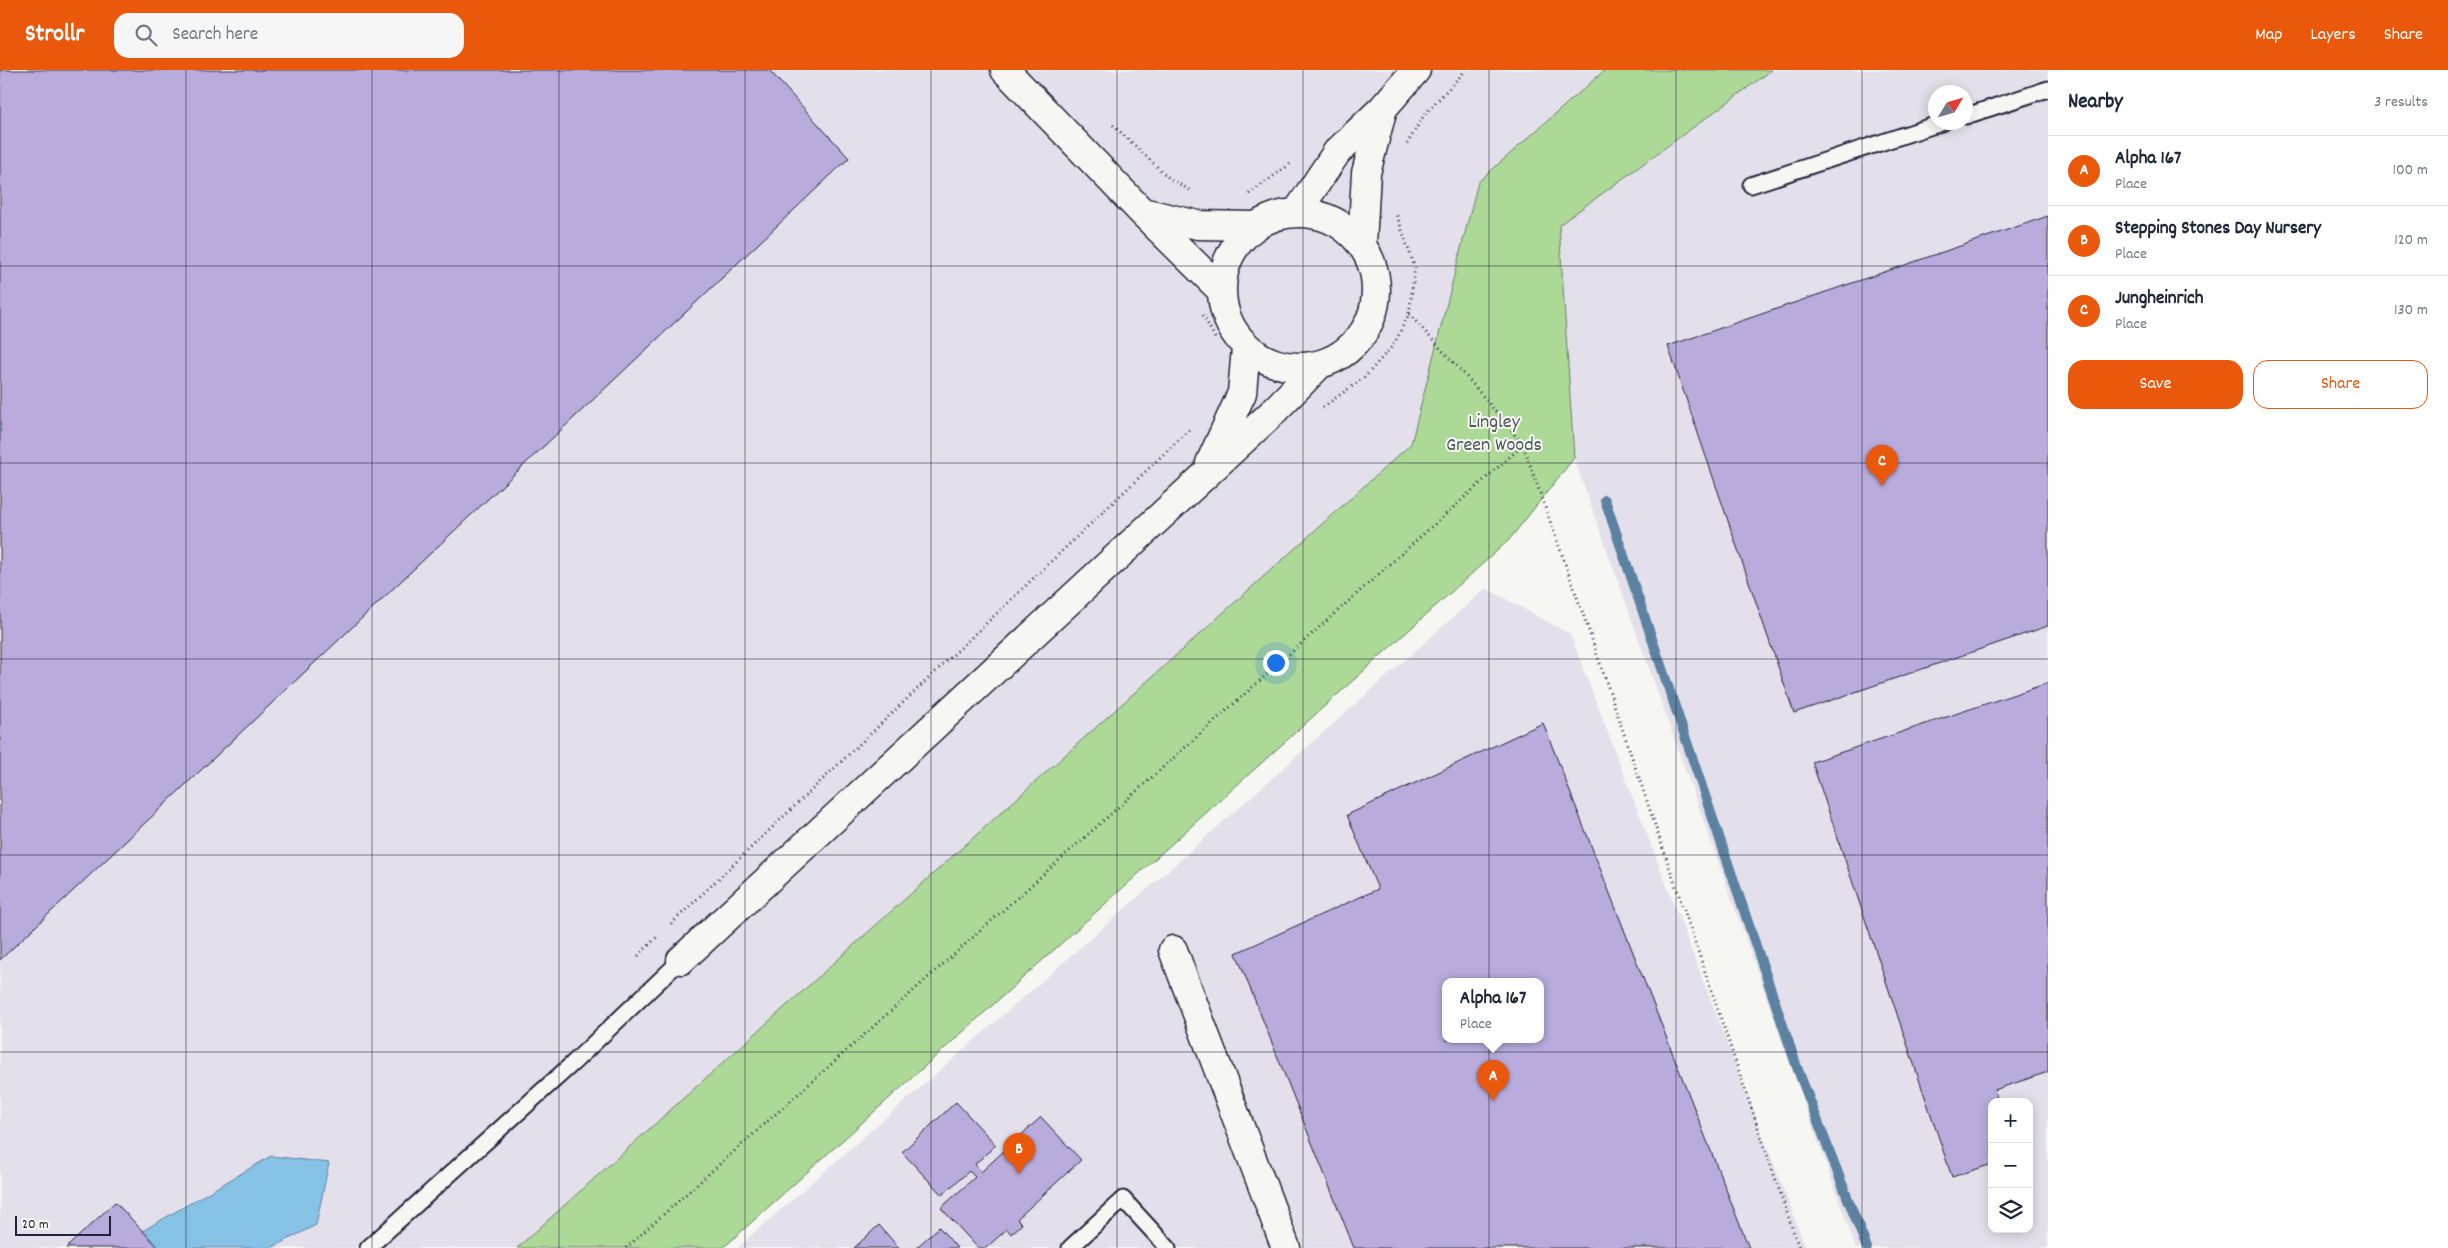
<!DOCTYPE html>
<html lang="en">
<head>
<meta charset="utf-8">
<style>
	body { margin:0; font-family:Dekko,sans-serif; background:#f6f6f7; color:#1f2937 }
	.controls { position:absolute; right:15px; bottom:15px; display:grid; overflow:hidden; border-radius:10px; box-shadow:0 2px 12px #0003 }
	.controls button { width:45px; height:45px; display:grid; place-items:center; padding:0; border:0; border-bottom:1px solid #e0e1e3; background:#fff; color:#1f2937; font:25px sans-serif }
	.compass { position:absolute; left:1928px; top:15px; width:45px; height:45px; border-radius:50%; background:#fff; box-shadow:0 2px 12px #0003; rotate:52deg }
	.scale { position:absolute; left:15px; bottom:12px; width:96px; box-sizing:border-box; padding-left:5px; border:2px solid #22223b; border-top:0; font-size:14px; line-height:18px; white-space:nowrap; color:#22223b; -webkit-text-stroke:4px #f6f6f2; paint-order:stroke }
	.you { position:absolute; left:1275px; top:592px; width:18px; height:18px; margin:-12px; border:4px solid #fff; border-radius:50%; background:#1a73e8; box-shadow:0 0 0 8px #1a73e833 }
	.badge { display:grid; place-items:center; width:32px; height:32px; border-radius:50%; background:#ea580c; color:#fff; font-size:16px; font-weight:700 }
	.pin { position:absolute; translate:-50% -41px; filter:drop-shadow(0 1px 2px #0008) }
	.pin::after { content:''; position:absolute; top:26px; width:18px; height:15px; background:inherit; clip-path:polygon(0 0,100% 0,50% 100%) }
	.popup { position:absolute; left:1442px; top:908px; width:102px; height:65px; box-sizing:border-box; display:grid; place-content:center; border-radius:10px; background:#fff; filter:drop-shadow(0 1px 4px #0005); font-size:16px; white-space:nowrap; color:#747a83 }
	.popup b { font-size:19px; color:#1f2937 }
	.popup::after { content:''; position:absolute; left:50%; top:100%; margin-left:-10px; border:10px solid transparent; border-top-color:#fff }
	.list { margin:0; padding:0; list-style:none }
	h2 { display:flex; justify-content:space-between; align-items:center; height:65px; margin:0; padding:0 20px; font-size:21px }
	h2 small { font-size:16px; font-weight:400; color:#747a83 }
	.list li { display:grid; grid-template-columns:32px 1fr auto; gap:15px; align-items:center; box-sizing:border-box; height:70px; padding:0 20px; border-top:1px solid #e0e1e3 }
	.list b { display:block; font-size:19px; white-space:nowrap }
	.list p { margin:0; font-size:16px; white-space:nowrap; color:#747a83 }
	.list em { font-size:16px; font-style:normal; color:#747a83 }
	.actions { display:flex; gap:10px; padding:15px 20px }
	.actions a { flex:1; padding:11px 0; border:1px solid #ea580c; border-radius:15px; text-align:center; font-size:18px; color:#ea580c }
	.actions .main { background:#ea580c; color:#fff }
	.icon { flex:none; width:28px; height:28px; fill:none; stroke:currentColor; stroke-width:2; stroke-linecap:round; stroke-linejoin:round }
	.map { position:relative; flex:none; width:2048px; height:1178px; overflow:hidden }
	header { display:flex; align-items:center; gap:30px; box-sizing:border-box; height:70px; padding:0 25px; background:#ea580c; color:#fff }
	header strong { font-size:24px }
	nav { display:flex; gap:28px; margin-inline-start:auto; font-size:18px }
	.search { width:350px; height:45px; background:#f6f6f7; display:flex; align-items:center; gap:12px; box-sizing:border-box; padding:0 18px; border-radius:15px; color:#747a83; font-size:19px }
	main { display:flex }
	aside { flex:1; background:#fff }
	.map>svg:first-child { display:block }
</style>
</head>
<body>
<header>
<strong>Strollr</strong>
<div class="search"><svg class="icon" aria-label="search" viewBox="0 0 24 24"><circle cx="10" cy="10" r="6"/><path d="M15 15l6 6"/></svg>Search here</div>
<nav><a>Map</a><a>Layers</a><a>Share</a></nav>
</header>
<main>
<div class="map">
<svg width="2048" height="1178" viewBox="0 0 2048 1178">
	<rect width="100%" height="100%" fill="#f6f6f2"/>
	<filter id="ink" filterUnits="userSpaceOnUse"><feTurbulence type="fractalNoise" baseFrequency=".02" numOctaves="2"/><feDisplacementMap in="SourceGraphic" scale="10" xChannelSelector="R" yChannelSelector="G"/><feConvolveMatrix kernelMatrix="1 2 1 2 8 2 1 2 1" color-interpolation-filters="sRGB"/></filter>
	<g filter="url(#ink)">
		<path fill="#e4e0eb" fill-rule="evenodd" d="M0 0H1605L1478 112 1411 374 517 1178H0Z
			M1772 0H2048V1178H1856L1574 388 1559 155ZM1936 22H1966V52H1936ZM1992 1032H2029V1159H1992Z
			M1486 518 1570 564 1806 1178H737L1162 806ZM1446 912H1540V970H1446Z"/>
		<path fill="#add997" stroke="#687e69" d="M1605 0H1772L1559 155 1574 388 1509 470 723 1178H517L1411 374 1478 112Z"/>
		<path fill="#85c2e5" stroke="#5d82a1" d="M271 1086 329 1093 316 1155 271 1178H126L139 1163Z"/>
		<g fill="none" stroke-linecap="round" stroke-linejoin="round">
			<path stroke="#5d82a1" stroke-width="10" d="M1605 430 1798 1000 1867 1178"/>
		</g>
		<path fill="#b9acdc" stroke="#22223b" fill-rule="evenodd" d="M0 0H769L849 88 0 890Z
			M2048 146V556L1794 643 1668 276Z
			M2048 613V1002L1994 1020 1998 1032H1992V1094L1952 1107 1812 692Z
			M1543 653 1749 1178H1354L1236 883 1378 819 1347 745ZM1446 912H1540V970H1446Z
			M956 1032 996 1075 975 1094 981 1102 1041 1047 1081 1090 1017 1149 1022 1154 1011 1164 1007 1159 986 1178H978L941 1138 975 1107 969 1101 942 1125 902 1082Z
			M115 1132 159 1178H66Z
			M879 1155 899 1178H854Z
			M939 1157 957 1178H916Z"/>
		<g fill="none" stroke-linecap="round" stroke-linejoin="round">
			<g stroke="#22223b" stroke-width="19">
				<path id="service" d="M1966 46 2048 19
					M1751 115 1944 52
					M368 1178 572 994 681 890
					M1070 1178 1123 1129 1168 1178"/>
			</g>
			<g stroke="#22223b" stroke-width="31">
				<path id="minor" d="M1005 0 1141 141 1221 220
					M1142 142 1198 155 1254 156
					M1297 142 1337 82 1383 38 1416 0
					M1222 220a77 77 0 1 1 154 0a77 77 0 1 1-154 0Z
					M1362 175 1366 103 1383 38
					M1210 393 1242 323 1246 278
					M1173 880 1286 1178
					M681 890 1268 347 1319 295"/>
			</g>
			<path stroke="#22223b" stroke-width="3" stroke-dasharray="1 4" stroke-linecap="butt" d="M1113 55 1171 110 1190 120
				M1407 74 1424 45 1466 0
				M1249 124 1290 94
				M1409 244 1472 313 1523 375 1588 558 1799 1178
				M1203 245 1216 270
				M1323 337 1365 307 1394 274 1409 244 1415 198 1396 143
				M671 854 1191 358
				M638 886 659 865
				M626 1178 1523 375"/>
			<use href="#service" stroke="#f6f6f2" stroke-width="15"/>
			<use href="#minor" stroke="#f6f6f2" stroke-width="28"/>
		</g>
	</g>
	<path fill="none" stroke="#22223b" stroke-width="1" stroke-opacity="0.55" d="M186 0V1178M372 0V1178M559 0V1178M745 0V1178M931 0V1178M1117 0V1178M1303 0V1178M1489 0V1178M1676 0V1178M1862 0V1178M0 196H2048M0 393H2048M0 589H2048M0 785H2048M0 982H2048"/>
	<g text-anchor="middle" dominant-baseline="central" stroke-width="4" stroke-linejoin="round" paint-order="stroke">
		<g font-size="20" fill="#4c5957" stroke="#f6f6f2">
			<text x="1494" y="353">Lingley<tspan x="1494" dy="23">Green Woods</tspan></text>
		</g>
	</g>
</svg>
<div class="controls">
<button>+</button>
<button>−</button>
<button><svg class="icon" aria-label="layers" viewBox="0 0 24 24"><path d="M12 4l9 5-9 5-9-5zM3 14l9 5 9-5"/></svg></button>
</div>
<svg class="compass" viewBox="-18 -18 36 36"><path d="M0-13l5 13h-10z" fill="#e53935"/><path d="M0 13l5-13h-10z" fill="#747a83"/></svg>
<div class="scale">20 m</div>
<div class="you"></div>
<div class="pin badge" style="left:1493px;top:1031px">A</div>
<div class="popup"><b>Alpha 167</b>Place</div>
<div class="pin badge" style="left:1019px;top:1104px">B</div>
<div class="pin badge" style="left:1882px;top:416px">C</div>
</div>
<aside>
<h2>Nearby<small>3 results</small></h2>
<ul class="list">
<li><span class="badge">A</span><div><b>Alpha 167</b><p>Place</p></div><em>100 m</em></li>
<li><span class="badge">B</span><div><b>Stepping Stones Day Nursery</b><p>Place</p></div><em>120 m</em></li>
<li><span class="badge">C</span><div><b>Jungheinrich</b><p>Place</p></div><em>130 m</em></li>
</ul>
<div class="actions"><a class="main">Save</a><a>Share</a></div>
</aside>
</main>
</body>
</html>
